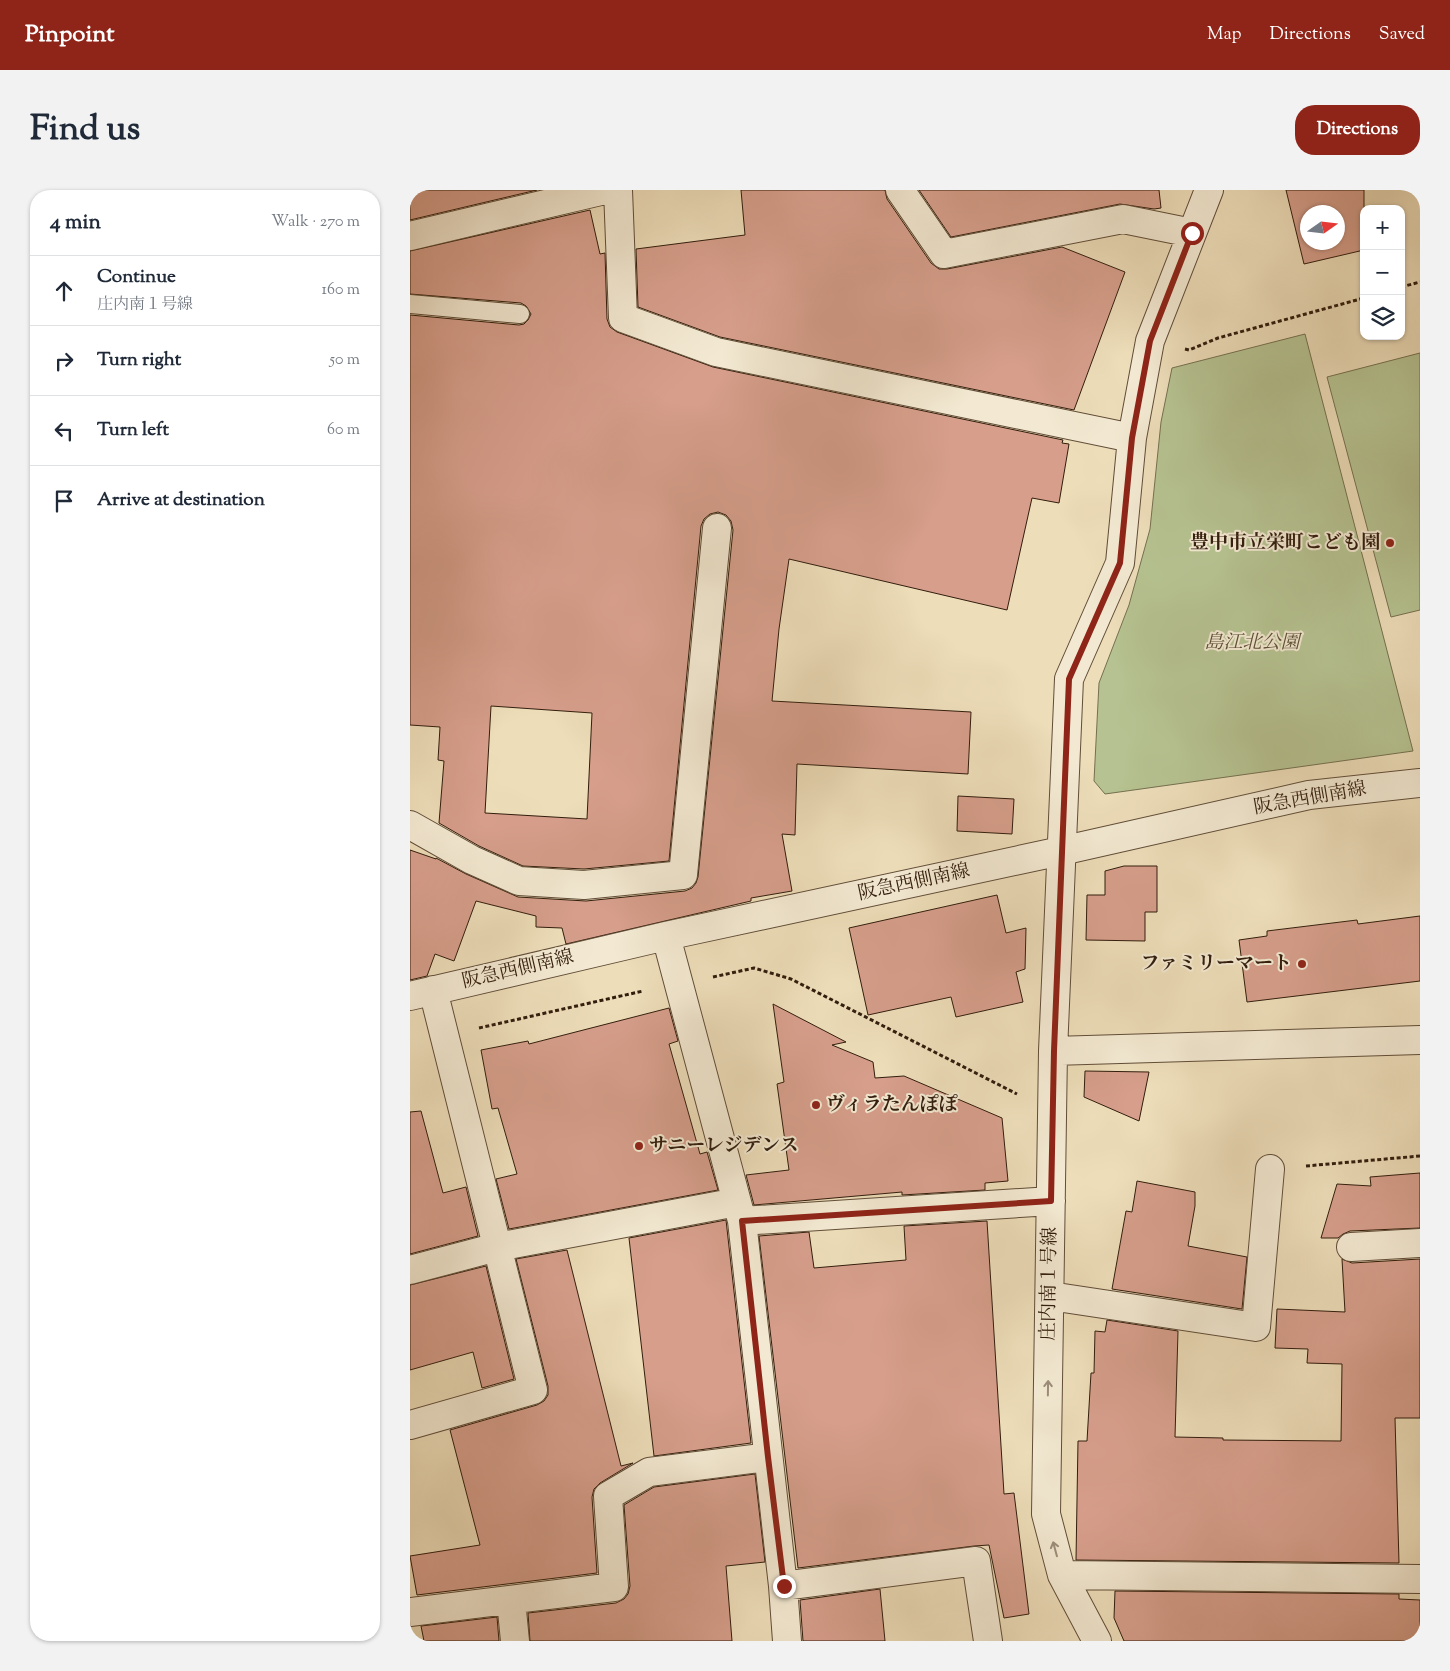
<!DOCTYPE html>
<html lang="en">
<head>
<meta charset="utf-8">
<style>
	body { margin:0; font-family:"Sorts Mill Goudy","Noto Serif JP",serif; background:#f2f2f3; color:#1f2937 }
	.controls { position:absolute; right:15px; top:15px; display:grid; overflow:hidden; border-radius:10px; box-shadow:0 1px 4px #0004 }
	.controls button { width:45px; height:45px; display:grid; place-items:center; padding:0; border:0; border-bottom:1px solid #e0e1e3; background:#fff; color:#1f2937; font:25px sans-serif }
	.compass { position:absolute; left:890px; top:15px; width:45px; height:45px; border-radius:50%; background:#fff; box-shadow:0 1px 4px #0004; rotate:76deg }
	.stop { position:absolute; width:15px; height:15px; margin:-11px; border:4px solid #8f2418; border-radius:50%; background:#fff }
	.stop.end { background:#8f2418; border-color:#fff; box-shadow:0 1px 5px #0008 }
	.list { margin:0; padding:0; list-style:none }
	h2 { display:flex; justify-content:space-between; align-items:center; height:65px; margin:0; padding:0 20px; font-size:21px }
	h2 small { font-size:16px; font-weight:400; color:#747a83 }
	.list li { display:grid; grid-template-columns:32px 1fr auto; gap:15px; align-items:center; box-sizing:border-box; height:70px; padding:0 20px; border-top:1px solid #e0e1e3 }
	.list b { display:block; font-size:19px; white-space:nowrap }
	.list p { margin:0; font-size:16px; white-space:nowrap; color:#747a83 }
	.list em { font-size:16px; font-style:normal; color:#747a83 }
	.icon { flex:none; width:28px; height:28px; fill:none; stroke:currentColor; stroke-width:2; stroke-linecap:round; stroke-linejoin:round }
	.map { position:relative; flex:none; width:1010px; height:1451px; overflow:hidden; border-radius:20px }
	header { display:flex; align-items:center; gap:30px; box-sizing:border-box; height:70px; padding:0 25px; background:#8f2418; color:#fff }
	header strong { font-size:24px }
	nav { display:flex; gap:28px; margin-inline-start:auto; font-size:18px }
	.intro { display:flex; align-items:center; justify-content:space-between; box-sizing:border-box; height:120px; padding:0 30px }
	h1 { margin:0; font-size:35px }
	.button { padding:12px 22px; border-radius:20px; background:#8f2418; color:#fff; font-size:18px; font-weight:700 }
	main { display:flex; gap:30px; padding:0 30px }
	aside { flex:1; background:#fff; border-radius:20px; box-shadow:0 1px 4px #0004 }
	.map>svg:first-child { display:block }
</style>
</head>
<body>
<header>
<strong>Pinpoint</strong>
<nav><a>Map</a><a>Directions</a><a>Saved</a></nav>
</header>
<div class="intro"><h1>Find us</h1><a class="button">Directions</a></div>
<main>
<aside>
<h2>4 min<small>Walk · 270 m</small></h2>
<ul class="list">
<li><svg class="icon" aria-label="ahead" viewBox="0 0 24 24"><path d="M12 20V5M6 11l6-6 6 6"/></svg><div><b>Continue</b><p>庄内南１号線</p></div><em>160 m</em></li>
<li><svg class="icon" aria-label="right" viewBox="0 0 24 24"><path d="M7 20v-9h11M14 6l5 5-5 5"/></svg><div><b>Turn right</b></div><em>50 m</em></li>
<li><svg class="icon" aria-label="left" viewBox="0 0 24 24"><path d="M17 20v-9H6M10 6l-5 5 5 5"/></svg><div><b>Turn left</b></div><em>60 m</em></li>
<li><svg class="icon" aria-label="arrive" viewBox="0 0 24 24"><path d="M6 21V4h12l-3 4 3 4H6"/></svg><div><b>Arrive at destination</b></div></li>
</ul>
</aside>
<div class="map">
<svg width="1010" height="1451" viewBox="0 0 1010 1451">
	<rect width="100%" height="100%" fill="#edddb9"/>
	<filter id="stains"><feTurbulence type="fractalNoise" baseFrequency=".004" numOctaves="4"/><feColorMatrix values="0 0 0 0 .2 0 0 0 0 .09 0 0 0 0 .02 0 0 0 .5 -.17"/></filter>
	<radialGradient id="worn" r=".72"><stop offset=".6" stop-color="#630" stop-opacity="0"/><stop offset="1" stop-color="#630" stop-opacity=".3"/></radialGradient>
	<path fill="#b6c291" stroke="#74704f" d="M895 144 1003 561 695 604 684 591 689 493 719 415 740 339 751 232 762 178Z
		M1010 163V420L981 427 917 187Z"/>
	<path fill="#d69e8b" stroke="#321d0d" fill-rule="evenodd" d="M0 0H127L0 30Z
		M331 0H475L477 9 521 73 529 79H537L652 57 715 82 664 220 310 147 228 117 226 59 335 45Z
		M509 0H749L751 18 744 19 710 14 541 47Z
		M876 0H954V60L894 74ZM898 22H928V52H898Z
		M180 20 190 64 195 63 197 129 200 137 207 142 303 177 653 250 652 253 659 254 649 313 622 308 597 420 379 369 369 439 362 511 561 522 558 584 387 574 385 645 372 644 382 701 341 708V711L156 754 152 738 126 737V726L66 711 44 771 25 764 17 786 0 790V660L26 669V668L56 684 108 707 176 711 275 701 282 698 286 693 288 687 323 340 321 331 316 325 308 322 300 324 294 329 291 336 259 671 174 679 113 676 69 656 29 633 34 571 28 570 30 537 0 535V125L109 135 114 134 118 130 121 124 116 116 111 113 0 104V61ZM81 516 182 523 177 629 75 623Z
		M548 606 604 609 602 644 547 641Z
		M714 676H747V722H735V751L676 750 677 705H695V681Z
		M587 705 596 743 616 738 615 779 606 782 613 812 546 827 541 807 458 825 439 738Z
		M1010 726V791L837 812 829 750 857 746V741L947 730 948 734Z
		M363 814 436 852 422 855 463 872 465 888 494 886 592 928 598 991 575 993V1000L492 1005V1002L344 1015 336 985 379 980 367 894 374 892Z
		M259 818 268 851 259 854 290 964 297 962 308 1000 99 1039 86 989 107 984 88 918 82 919 71 860 118 851 119 854Z
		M675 881 739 882 729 931 674 907Z
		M11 921 33 1003 56 997 68 1046 0 1064V922Z
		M1010 983V1038L940 1041 933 1044 928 1048H911L927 994 961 996 960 987Z
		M727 991 785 1002V1016L778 1056 837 1067 832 1119 702 1099 716 1021 722 1022Z
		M316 1030 341 1253 244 1266 219 1048Z
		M577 1031 594 1304 604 1303 619 1424 594 1428 579 1355 564 1356 388 1378 349 1046 399 1042 404 1078 496 1070 494 1036Z
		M157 1060 211 1276 223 1273 190 1293 184 1299 182 1307 187 1383 7 1405 0 1366 70 1355 40 1240 127 1215 134 1211 138 1205V1196L106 1069Z
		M932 1069 942 1073 1010 1069V1228H985L989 1373 666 1370 668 1251H677L681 1183H684L685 1141 695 1142 697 1130 768 1141 765 1247 813 1248V1250L931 1251 932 1174 897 1173 898 1159 865 1158 867 1119 935 1122Z
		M76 1076 104 1189 72 1198 63 1162 0 1180V1095Z
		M345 1284 355 1372 316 1376 322 1451H120L118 1423 206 1413 214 1409 218 1404 220 1396 214 1315 244 1297Z
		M470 1399 475 1451H393L390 1410Z
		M705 1401 989 1404V1409L1010 1410V1451H714L704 1428Z
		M87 1427 89 1451H14L11 1436Z"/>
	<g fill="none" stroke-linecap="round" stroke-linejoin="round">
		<g stroke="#614d38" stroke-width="20">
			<path id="service" d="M0 114 110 124"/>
		</g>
		<g stroke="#614d38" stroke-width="30">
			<path id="minor" d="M208 0 213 128 306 162 722 248
				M490 0 534 64 713 29 782 43
				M0 46 195 0
				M0 635 62 670 109 691 174 695 273 685 307 338
				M256 746 332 1031 373 1396 377 1451
				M0 806 256 746 651 661
				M643 861 1010 850
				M332 1031 641 1011
				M941 1057 1010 1053
				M0 1080 87 1057 327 1012
				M640 1106 846 1137 860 979
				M0 1235 123 1200 23 800
				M652 1385 1010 1389
				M373 1396 566 1371 578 1451
				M101 1410 105 1451
				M0 1422 204 1397 198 1306 239 1282 358 1267
				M687 1451 652 1385 636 1324 643 861 659 489 710 373 722 248 740 151 799 0"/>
		</g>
		<g stroke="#614d38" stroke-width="30">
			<path id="tertiary" d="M651 661 899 605 1010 593"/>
		</g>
		<path stroke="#321d0d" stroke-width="3" stroke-dasharray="4 2.5" stroke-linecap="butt" d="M991 97 1010 92
			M775 159 779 160 808 148 954 108
			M303 787 344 778 381 789 607 904
			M69 838 233 801
			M896 976 1010 966"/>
		<use href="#service" stroke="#f3e9d2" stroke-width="18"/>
		<use href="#minor" stroke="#f3e9d2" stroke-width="28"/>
		<use href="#tertiary" stroke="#f3e9d2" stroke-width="28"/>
	</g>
	<defs><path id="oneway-shaft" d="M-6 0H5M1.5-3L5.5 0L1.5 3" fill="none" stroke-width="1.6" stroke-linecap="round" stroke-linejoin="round" transform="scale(1.25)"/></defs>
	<g stroke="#9c8d79">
		<use href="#oneway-shaft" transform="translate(638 1198) rotate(-89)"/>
		<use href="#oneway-shaft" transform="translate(645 1359) rotate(-105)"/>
	</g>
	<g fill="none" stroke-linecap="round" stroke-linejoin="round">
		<path stroke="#8f2418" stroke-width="6" d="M374 1396 358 1267 332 1031 641 1011 644 861 659 489 710 373 722 248 740 151 782 43"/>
	</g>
	<g fill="#8f2418" stroke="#f3e9d2" stroke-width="2">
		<circle cx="980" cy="353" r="5"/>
		<circle cx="892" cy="774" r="5"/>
		<circle cx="406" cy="915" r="5"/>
		<circle cx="229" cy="956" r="5"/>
	</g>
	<g text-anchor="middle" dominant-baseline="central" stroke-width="4" stroke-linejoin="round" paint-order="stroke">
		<g font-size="19" font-weight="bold" fill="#321d0d" stroke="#f3e9d2" text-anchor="end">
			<text x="970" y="353">豊中市立栄町こども園</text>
			<text x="882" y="774">ファミリーマート</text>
			<text x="416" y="915" text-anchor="start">ヴィラたんぽぽ</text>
			<text x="239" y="956" text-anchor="start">サニーレジデンス</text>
		</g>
		<g font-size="19" font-style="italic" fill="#5a4f35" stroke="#f3e9d2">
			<text x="842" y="453">島江北公園</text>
		</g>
		<g font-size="19" fill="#321d0d" stroke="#f3e9d2">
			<text transform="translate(900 609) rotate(-10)">阪急西側南線</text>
			<text transform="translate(504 693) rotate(-12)">阪急西側南線</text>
			<text transform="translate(108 780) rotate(-13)">阪急西側南線</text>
			<text transform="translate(640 1094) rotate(-89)">庄内南１号線</text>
		</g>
	</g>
	<rect width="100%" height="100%" filter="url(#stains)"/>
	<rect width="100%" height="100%" fill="url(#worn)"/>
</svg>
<div class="controls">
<button>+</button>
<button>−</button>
<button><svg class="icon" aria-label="layers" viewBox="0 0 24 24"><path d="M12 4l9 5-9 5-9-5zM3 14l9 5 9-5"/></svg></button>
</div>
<svg class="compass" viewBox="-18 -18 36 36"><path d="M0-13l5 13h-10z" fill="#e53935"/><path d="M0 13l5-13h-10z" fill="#747a83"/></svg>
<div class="stop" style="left:782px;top:43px"></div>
<div class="stop end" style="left:374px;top:1396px"></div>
</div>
</main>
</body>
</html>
